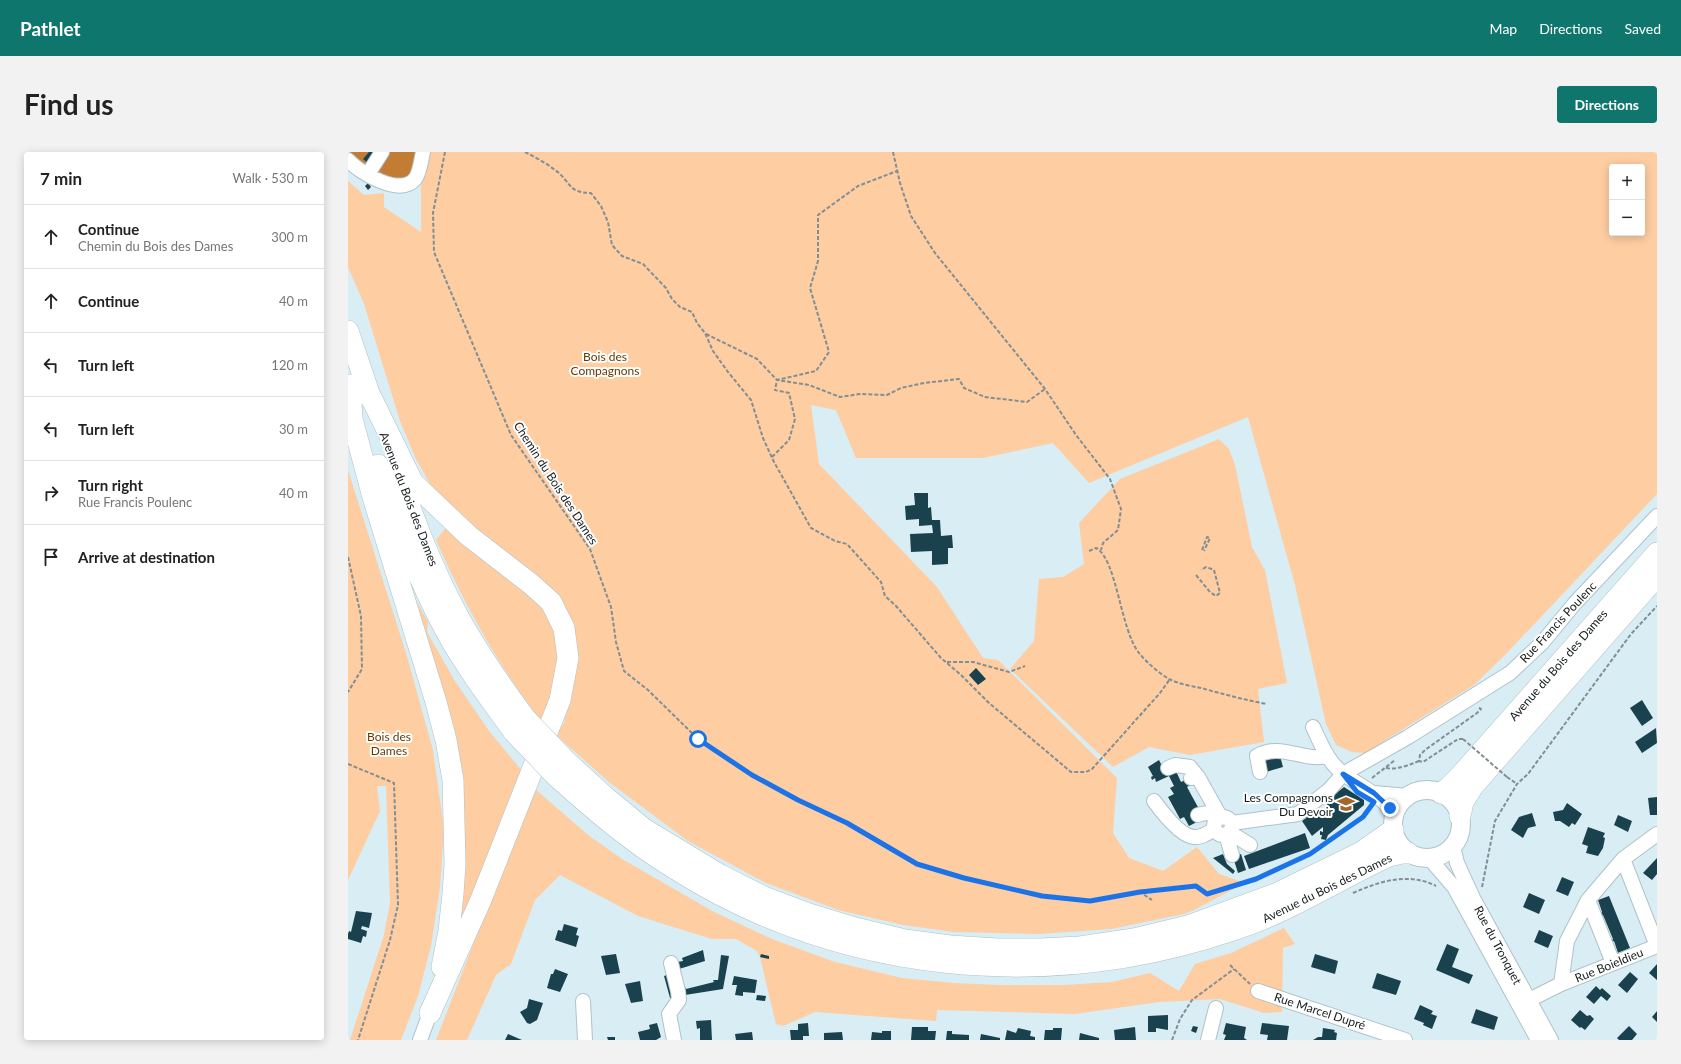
<!DOCTYPE html>
<html lang="en">
<head>
<meta charset="utf-8">
<style>
	body { margin:0; font-family:Lato,sans-serif; background:#f2f2f2; color:#222 }
	.controls { position:absolute; right:12px; top:12px; display:grid; overflow:hidden; border-radius:4px; box-shadow:0 2px 10px #0003 }
	.controls button { width:36px; height:36px; display:grid; place-items:center; padding:0; border:0; border-bottom:1px solid #e0e0e0; background:#fff; color:#222; font:20px sans-serif }
	.stop { position:absolute; width:12px; height:12px; margin:-9px; border:3px solid #1a73e8; border-radius:50%; background:#fff }
	.stop.end { background:#1a73e8; border-color:#fff; box-shadow:0 1px 4px #0008 }
	.list { margin:0; padding:0; list-style:none }
	h2 { display:flex; justify-content:space-between; align-items:center; height:52px; margin:0; padding:0 16px; font-size:17px }
	h2 small { font-size:13px; font-weight:400; color:#767676 }
	.list li { display:grid; grid-template-columns:26px 1fr auto; gap:12px; align-items:center; box-sizing:border-box; height:64px; padding:0 16px; border-top:1px solid #e0e0e0 }
	.list b { display:block; font-size:15px; white-space:nowrap }
	.list p { margin:0; font-size:13px; white-space:nowrap; color:#767676 }
	.list em { font-size:13px; font-style:normal; color:#767676 }
	.icon { flex:none; width:22px; height:22px; fill:none; stroke:currentColor; stroke-width:2; stroke-linecap:round; stroke-linejoin:round }
	.map { position:relative; flex:none; width:1309px; height:888px; overflow:hidden; border-radius:4px }
	header { display:flex; align-items:center; gap:24px; box-sizing:border-box; height:56px; padding:0 20px; background:#0f766e; color:#fff }
	header strong { font-size:19px }
	nav { display:flex; gap:22px; margin-inline-start:auto; font-size:14px }
	.intro { display:flex; align-items:center; justify-content:space-between; box-sizing:border-box; height:96px; padding:0 24px }
	h1 { margin:0; font-size:28px }
	.button { padding:10px 18px; border-radius:4px; background:#0f766e; color:#fff; font-size:14px; font-weight:700 }
	main { display:flex; gap:24px; padding:0 24px }
	aside { flex:1; background:#fff; border-radius:4px; box-shadow:0 2px 10px #0003 }
	.map>svg:first-child { display:block }
</style>
</head>
<body>
<header>
<strong>Pathlet</strong>
<nav><a>Map</a><a>Directions</a><a>Saved</a></nav>
</header>
<div class="intro"><h1>Find us</h1><a class="button">Directions</a></div>
<main>
<aside>
<h2>7 min<small>Walk · 530 m</small></h2>
<ul class="list">
<li><svg class="icon" aria-label="ahead" viewBox="0 0 24 24"><path d="M12 20V5M6 11l6-6 6 6"/></svg><div><b>Continue</b><p>Chemin du Bois des Dames</p></div><em>300 m</em></li>
<li><svg class="icon" aria-label="ahead" viewBox="0 0 24 24"><path d="M12 20V5M6 11l6-6 6 6"/></svg><div><b>Continue</b></div><em>40 m</em></li>
<li><svg class="icon" aria-label="left" viewBox="0 0 24 24"><path d="M17 20v-9H6M10 6l-5 5 5 5"/></svg><div><b>Turn left</b></div><em>120 m</em></li>
<li><svg class="icon" aria-label="left" viewBox="0 0 24 24"><path d="M17 20v-9H6M10 6l-5 5 5 5"/></svg><div><b>Turn left</b></div><em>30 m</em></li>
<li><svg class="icon" aria-label="right" viewBox="0 0 24 24"><path d="M7 20v-9h11M14 6l5 5-5 5"/></svg><div><b>Turn right</b><p>Rue Francis Poulenc</p></div><em>40 m</em></li>
<li><svg class="icon" aria-label="arrive" viewBox="0 0 24 24"><path d="M6 21V4h12l-3 4 3 4H6"/></svg><div><b>Arrive at destination</b></div></li>
</ul>
</aside>
<div class="map">
<svg width="1309" height="888" viewBox="0 0 1309 888">
	<rect width="100%" height="100%" fill="#d9edf4"/>
	<path fill="#fecda2" fill-rule="evenodd" d="M70 0H1309V342L1157 503 1126 533 1017 601 1004 600 988 593 978 572 947 433 900 265 741 331 705 291 635 306H508L488 258 463 253 471 312 589 435 635 506 650 508 769 626 765 681 781 706 815 719 849 695 871 722 897 731 848 757 836 762 763 777 692 782 606 780 555 773 490 758 418 731 340 689 262 631 208 583 216 571 228 506 225 476 105 360 83 334 68 307 52 269 16 152 0 115V29L16 43 36 41V55L73 80V7ZM1264 15H1294V81H1264Z
		M871 287 881 297 887 313 904 395 917 418 939 531 910 537 916 590 842 603 801 595 765 615 662 517 686 489 691 427 715 425 736 412 731 371 772 327Z
		M0 318 58 501 85 598 96 677 92 735 83 794 70 844 53 888H2L36 783 42 751 38 634H29L32 659 0 728Z
		M99 374 189 445 213 492 197 574C152 517 117 454 88 388Z
		M66 445 80 470 79 480 107 529 141 579 175 620 101 803 111 669Z
		M186 636 240 683 274 707 366 760 424 787 487 810 554 826 605 831 652 833H716L764 830 802 821 831 839 847 812 883 801 936 776 947 792 935 796 934 860 916 861 872 847 811 850 727 862 589 858 588 869 467 860 435 874 428 872 412 805 409 799 388 787H364L290 764 212 723 187 748 163 812 148 823 119 888H88Z"/>
	<path fill="#c27c33" d="M0 0H75L68 26 47 34 0 8Z"/>
	<path fill="#1a424e" d="M21 0H29L21 12 15 7Z
		M20 31 23 35 20 38 17 34Z
		M566 341H580V356L583 355 584 368H592L593 384 604 383 605 396H600V412L584 413V399L563 400 562 382 585 381 584 373 571 374V367L558 368 557 354 567 353Z
		M628 516 638 527 630 533 621 523Z
		M1294 548 1305 566 1294 574 1282 556Z
		M1308 576 1309 591 1294 601 1287 590Z
		M931 600 935 615 918 620 914 605Z
		M811 608 816 618 828 619 833 630 843 625 846 631 839 635 851 657 853 668 841 674 836 665 832 667 820 645 826 642 822 636 826 634 821 624 808 630 807 626 804 628 803 625 805 624 800 615Z
		M996 635 1016 648V653L980 683 978 688 973 687 974 683H972V679L975 680V675L964 684 954 669 958 666 959 661 963 662 968 657 974 665 983 657 977 650Z
		M1309 645V663H1302L1300 646Z
		M1219 651 1234 662 1227 673 1224 671 1221 675 1212 669H1207L1205 660 1215 658Z
		M1184 661 1188 674 1180 676 1175 686 1163 678 1171 665Z
		M1270 663 1284 669 1280 680 1266 673Z
		M1240 675 1257 681 1255 685 1257 686 1255 696 1250 704 1238 701 1240 694 1234 692Z
		M957 681 962 696 901 717 896 704Z
		M875 702 879 712 887 719 885 722 865 706Z
		M893 702 898 718 890 721 885 705Z
		M1309 706V722L1304 728 1295 721Z
		M1214 725 1226 730 1220 744 1208 739Z
		M1181 741 1197 748 1191 762 1175 755Z
		M1261 744 1282 796 1270 801 1266 789 1263 790 1265 787 1255 763 1254 764 1253 761 1254 760 1250 748Z
		M8 759 24 761 21 776 14 774 13 777 19 779 18 785 15 784 13 791 0 787V782L1 779 3 780Z
		M216 772 230 776 228 783 231 784 228 795 207 788 210 778 214 779Z
		M1191 778 1205 784 1200 796 1186 790Z
		M1099 792 1111 797 1104 815 1125 823 1121 832 1088 818Z
		M355 798 357 809 331 817 329 810 335 809 334 806Z
		M268 802 272 821 258 823 253 804Z
		M413 802 421 804V807L412 805Z
		M967 802 990 809 987 822 963 815Z
		M373 803 381 804 375 837 337 843 335 835H337L338 837 366 830 365 828H370Z
		M1309 812V828L1301 821Z
		M207 817 220 822 212 840 199 836 203 822H205Z
		M1282 820 1290 827 1279 841 1270 833Z
		M1029 821 1053 829 1048 843 1024 836Z
		M319 823 321 825 328 845 322 846 316 824Z
		M386 824 409 828 407 841 395 840V844L387 843 389 833H384Z
		M292 829 295 849 283 851 277 832Z
		M1248 834 1252 838 1254 836 1263 844 1259 849 1253 844 1246 852 1238 845Z
		M409 843 418 844 417 849 408 848Z
		M181 847 195 851 189 868 182 872 179 871 172 860 179 856Z
		M1072 853 1085 859 1083 862 1089 864 1084 877 1075 873 1076 871 1066 867Z
		M1128 857 1150 865 1146 878 1123 871Z
		M1232 858 1239 864 1242 863 1246 867 1237 878 1233 875 1232 876 1223 868Z
		M1309 859V870L1304 865Z
		M820 863V878L808 876V880H800V864Z
		M363 868 364 888H352V876L349 877 348 869Z
		M309 871 313 885 308 888H292L290 880 302 877 301 873Z
		M460 871 461 884H455V888H443L442 878H450V872Z
		M878 871 898 875 896 886 899 888H876L878 883 875 882Z
		M914 871 941 874 939 888H919L920 883 912 882Z
		M845 874 850 875 848 881 843 879Z
		M1281 874 1289 882 1284 888H1271L1269 886Z
		M564 875H580V879H588L587 888H563Z
		M787 875 788 888H767L766 878Z
		M670 876 683 879 682 884 687 885V888H657L659 878 668 881Z
		M705 876H714L713 888H696L697 878H705Z
		M975 876 987 878 986 880 989 881 988 888H965L970 885H974Z
		M534 879H543V888H523L524 880 534 881Z
		M599 879H604V882L621 883V888H598Z
		M404 880 405 888H388L387 882Z
		M494 880 495 888H476V881Z
		M732 881 751 886V888H731Z
		M160 882 174 888H157Z
		M633 882 652 886V888H632Z
		M259 885H267V888H260Z"/>
	<g fill="none" stroke-linecap="round" stroke-linejoin="round">
		<g stroke="#afc2c8" stroke-width="16">
			<path id="minor" d="M0 8C12 21 52 45 67 27 72 21 73 8 75 0
				M20 22 34 0
				M965 575C973 592 980 611 996 622 1015 637 1033 641 1046 664
				M820 616 827 613 842 615 850 625
				M912 620 909 604C933 590 955 610 979 604
				M843 626 850 625 873 666
				M1026 641 1060 644
				M806 649C814 660 832 684 846 685 854 686 861 680 867 677
				M850 663C859 660 865 661 873 666
				M866 674a9 9 0 1 1 18 0a9 9 0 1 1-18 0Z
				M884 671 950 662 981 638 995 622 1060 585 1162 521 1194 491 1227 451 1309 364
				M881 680 902 693
				M878 682 884 703
				M1105 694 1109 711 1125 746 1203 888
				M1081 706 1106 735 1190 888
				M1275 707 1309 794
				M1240 748 1265 811
				M323 811 330 839 331 848 321 862 326 888
				M1213 832 1309 794
				M910 839 1057 888
				M235 849 237 888
				M1171 853 1213 832 1219 789 1240 748 1275 707 1309 682
				M72 888 82 861
				M860 888 868 856"/>
		</g>
		<g stroke="#afc2c8" stroke-width="20">
			<path id="major" d="M1045 672a34 34 0 1 1 68 0a34 34 0 1 1-68 0Z"/>
		</g>
		<g stroke="#afc2c8" stroke-width="22">
			<path id="highway" d="M0 179 23 247
				M2 233 4 267 25 345 88 550 98 588 105 628 107 712 105 742 101 779 94 815
				M18 235 65 331 121 384 183 432 203 450 216 476 220 506 212 548 132 750 82 861
				M30 313C49 370 69 426 98 479 117 514 142 547 166 580
				M48 318C66 367 84 417 110 464 129 499 152 532 176 565
				M218 609 255 643 296 677 372 723 416 745 461 762 507 776 557 788 602 794 649 797H693L732 795 786 787 840 774 930 741 1012 701 1045 678
				M208 624C245 657 283 690 326 716 493 822 698 841 885 778 941 760 989 728 1041 704L1054 701H1060
				M1093 641 1100 636 1113 623 1309 401
				M1112 664 1115 650 1125 634 1309 424"/>
		</g>
		<path stroke="#818f94" stroke-width="2" stroke-dasharray="4 2" stroke-linecap="butt" d="M97 0 85 61 86 100 163 283 242 397 263 455 268 490 276 519 300 538 350 587 404 623 450 648 499 671 569 713 616 726 694 744 742 749 792 740 804 748
			M177 0C187 5 198 11 207 18 223 29 219 41 243 41L253 54 260 70 264 93 274 104 295 112 318 136 324 147 332 155 344 160 349 171 357 181 365 199 380 220 403 248 415 286 426 310 463 376 487 389 499 392 533 430 537 444 548 454 593 506 613 523 641 551 723 620H738L744 617 812 541 822 527
			M545 0 552 31 563 64 587 101 697 237 728 283 762 327 773 357 770 378 755 391 753 398
			M358 182 409 207 429 228 461 233 492 245 512 242 539 243 553 236 576 231 611 227 616 236 637 245 679 250 697 237
			M424 305 441 288 447 267 441 241 427 238 429 228 468 219 481 200 462 136 470 109V63L510 34 549 19
			M854 398 859 385 862 386 856 399
			M741 399 748 396C769 407 772 477 791 501 798 510 811 521 821 527 831 532 843 534 853 536 875 542 897 548 919 552
			M0 405 13 464 14 517 0 540
			M848 423 862 440 868 444 872 441 866 418 858 415 853 418
			M599 510H625L661 520 677 514
			M1115 587H1110L1075 610 1071 609 1072 603 1077 598 1129 561 1133 557 1130 555
			M0 612 46 631 50 753 42 788 10 888
			M1038 616C1049 618 1061 613 1071 609
			M1159 625 1169 632
			M1024 626 1047 608
			M1134 735 1147 669 1169 632 1180 622 1283 482 1309 454
			M792 740 848 734 859 742 908 727 962 702 1015 665 1023 654
			M1005 741C1032 729 1061 720 1088 734
			M882 813 902 832
			M824 888 832 867 844 848 886 817"/>
		<use href="#minor" stroke="#fff" stroke-width="14"/>
		<use href="#major" stroke="#fff" stroke-width="18"/>
		<use href="#highway" stroke="#fff" stroke-width="21"/>
		<g stroke="#afc2c8" stroke-width="22" stroke-linecap="butt">
			<path id="highway-bridge" d="M176 565 218 609
				M166 580 208 624"/>
		</g>
		<path stroke="#818f94" stroke-width="2" stroke-dasharray="4 2" stroke-linecap="butt" d="M1115 587 1159 625"/>
		<use href="#highway-bridge" stroke="#fff" stroke-width="21"/>
	</g>
	<g fill="none" stroke-linecap="round" stroke-linejoin="round">
		<path stroke="#1a73e8" stroke-width="5" d="M350 587 404 623 450 648 499 671 569 712 616 726 694 744 742 749 792 740 848 734 859 742 908 727 962 702 1015 665 1026 650 1009 640 995 622 1026 641 1042 656"/>
	</g>
	<defs>
		<g id="university-bare" transform="scale(1.38)"><path d="M0-5L7-2L0 1L-7-2ZM-4 1L0 2.5L4 1V4Q0 6-4 4Z" fill="#a36729" stroke="#fff" stroke-width="2.5" paint-order="stroke"/></g>
	</defs>
	<g fill-rule="evenodd">
		<use href="#university-bare" x="998" y="652"/>
	</g>
	<g text-anchor="middle" dominant-baseline="central" stroke-width="4" stroke-linejoin="round" paint-order="stroke">
		<g font-size="12" fill="#683900" stroke="#fff">
			<text x="257" y="204">Bois des<tspan x="257" dy="14">Compagnons</tspan></text>
			<text x="41" y="584">Bois des<tspan x="41" dy="14">Dames</tspan></text>
		</g>
		<g font-size="12" fill="#161d1f" stroke="#fff">
			<text transform="translate(208 331) rotate(57)">Chemin du Bois des Dames</text>
			<text transform="translate(61 347) rotate(69)">Avenue du Bois des Dames</text>
			<text transform="translate(1210 470) rotate(-47)">Rue Francis Poulenc</text>
			<text transform="translate(1210 513) rotate(-49)">Avenue du Bois des Dames</text>
			<text transform="translate(979 736) rotate(-26)">Avenue du Bois des Dames</text>
			<text transform="translate(1150 793) rotate(62)">Rue du Tronquet</text>
			<text transform="translate(1261 813) rotate(-22)">Rue Boieldieu</text>
			<text transform="translate(972 859) rotate(18)">Rue Marcel Dupré</text>
		</g>
		<g font-size="12" fill="#161d1f" stroke="#fff" text-anchor="end">
			<text x="985" y="645">Les Compagnons<tspan x="985" dy="14">Du Devoir</tspan></text>
		</g>
	</g>
</svg>
<div class="controls">
<button>+</button>
<button>−</button>
</div>
<div class="stop" style="left:350px;top:587px"></div>
<div class="stop end" style="left:1042px;top:656px"></div>
</div>
</main>
</body>
</html>
